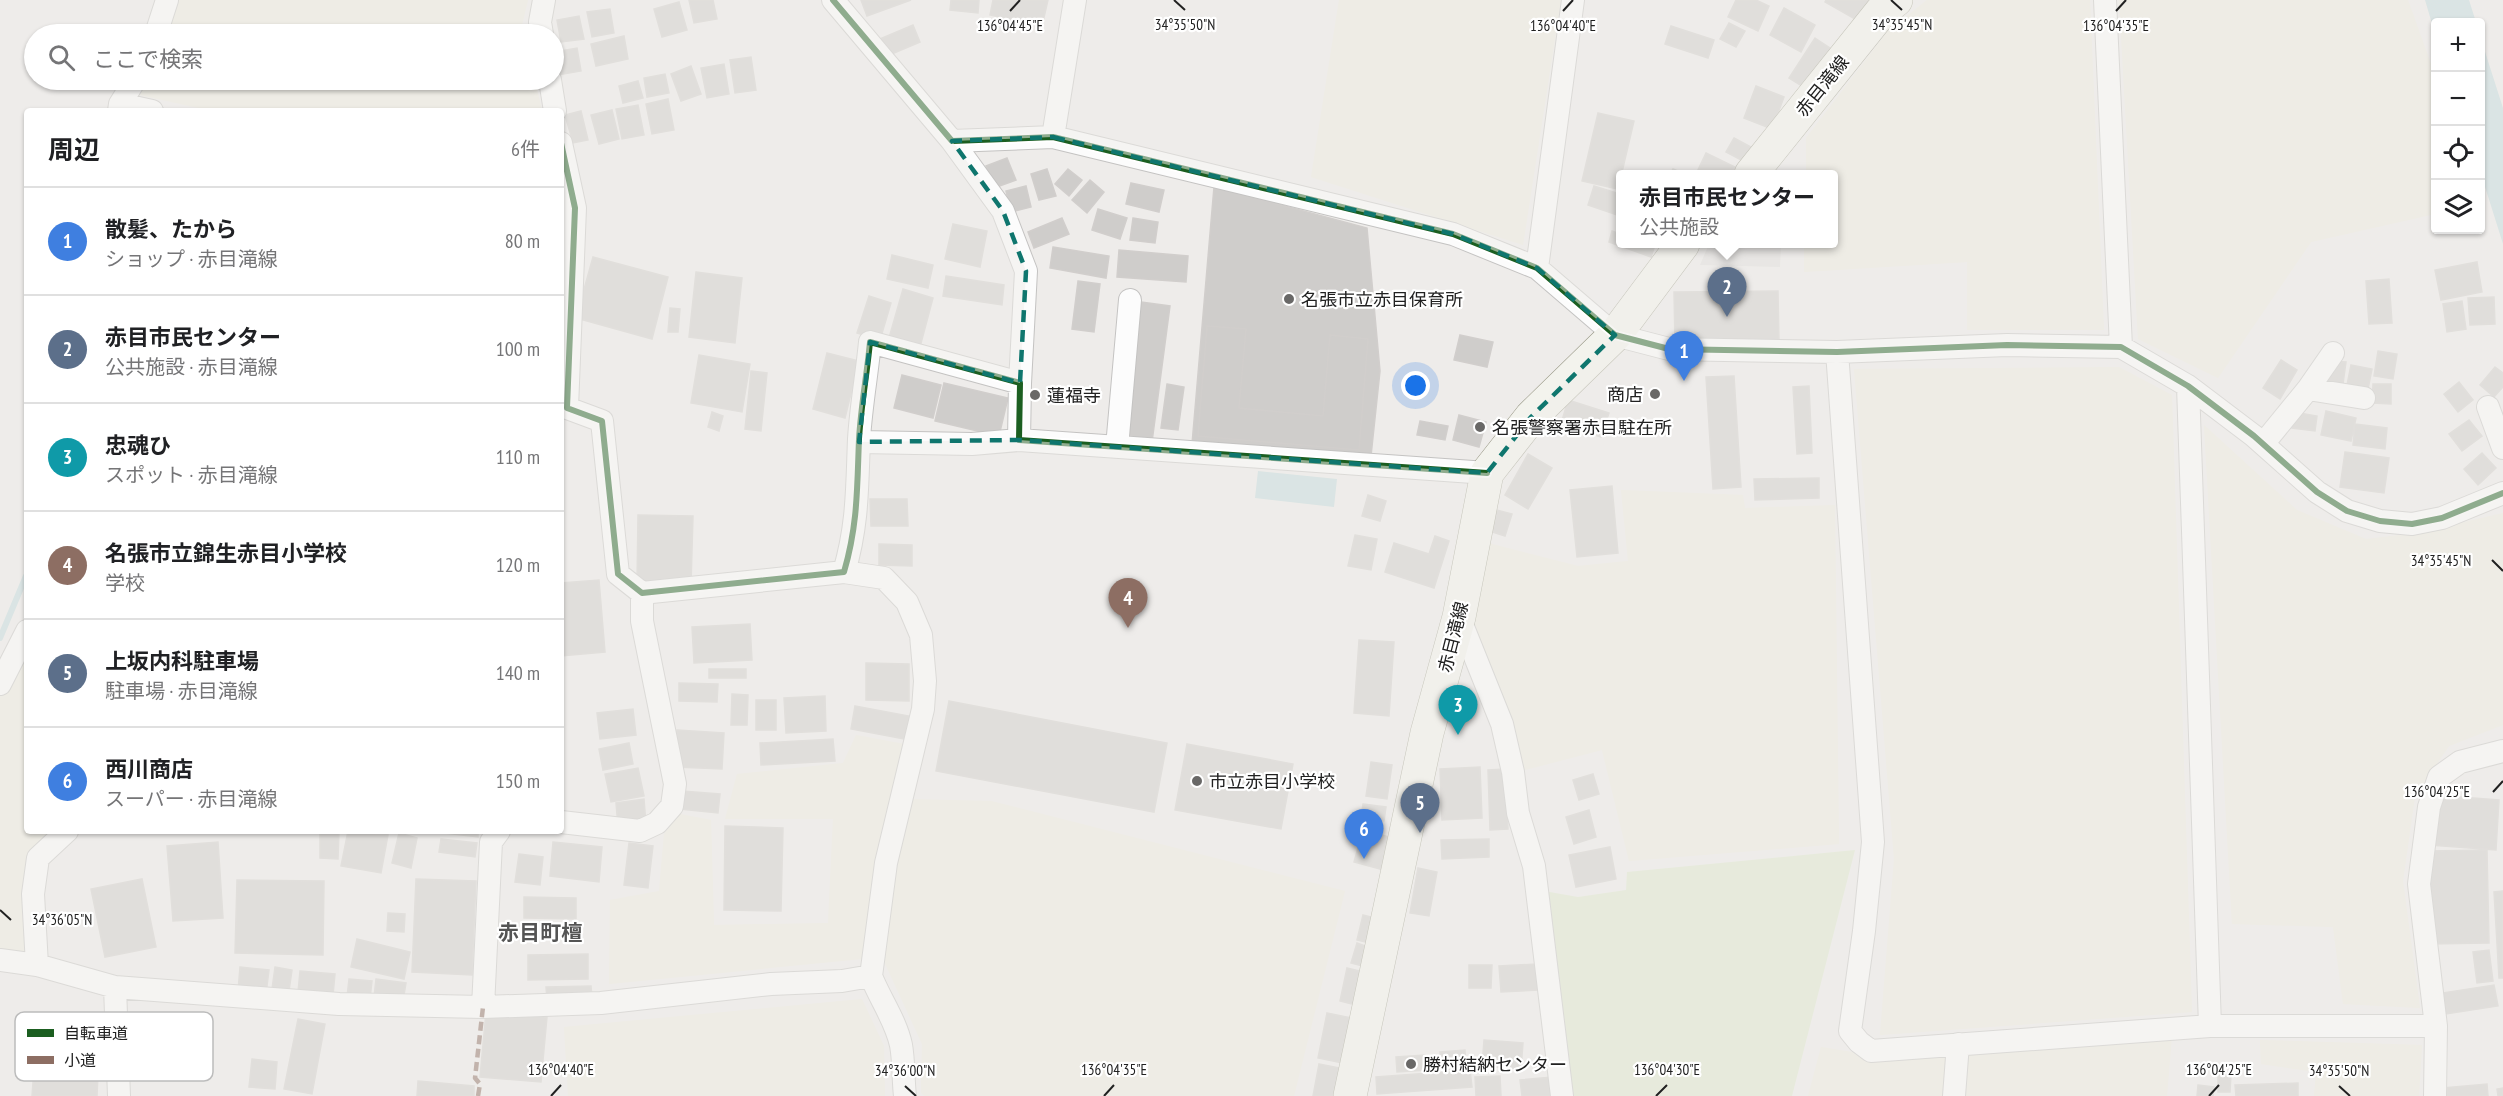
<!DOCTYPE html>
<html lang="ja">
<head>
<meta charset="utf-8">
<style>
	body { margin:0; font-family:"PT Sans Narrow","Noto Sans JP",sans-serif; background:#f6f6f6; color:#202124 }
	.controls { position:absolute; right:18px; top:18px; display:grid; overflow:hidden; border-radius:6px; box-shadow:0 2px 4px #0004 }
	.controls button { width:54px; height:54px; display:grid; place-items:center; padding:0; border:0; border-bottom:2px solid #e0e0e0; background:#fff; color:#202124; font:30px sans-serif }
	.you { position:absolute; left:1416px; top:386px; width:21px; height:21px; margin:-15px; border:4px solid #fff; border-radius:50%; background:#1a73e8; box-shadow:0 0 0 9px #1a73e833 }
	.badge { display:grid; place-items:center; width:39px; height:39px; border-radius:50%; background:#db2777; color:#fff; font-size:20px; font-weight:700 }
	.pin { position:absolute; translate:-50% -50px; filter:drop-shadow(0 2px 3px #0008) }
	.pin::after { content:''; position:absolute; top:32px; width:21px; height:18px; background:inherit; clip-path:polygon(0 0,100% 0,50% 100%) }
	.popup { position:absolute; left:1616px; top:170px; width:222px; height:78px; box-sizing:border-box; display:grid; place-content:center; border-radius:6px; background:#fff; filter:drop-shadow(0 2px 4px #0005); font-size:20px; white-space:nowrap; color:#757577 }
	.popup b { font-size:22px; color:#202124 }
	.popup::after { content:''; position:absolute; left:50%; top:100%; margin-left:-12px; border:12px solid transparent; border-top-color:#fff }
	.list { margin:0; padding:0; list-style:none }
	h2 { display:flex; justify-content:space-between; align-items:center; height:78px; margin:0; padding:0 24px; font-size:26px }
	h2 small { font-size:20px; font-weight:400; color:#757577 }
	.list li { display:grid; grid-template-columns:39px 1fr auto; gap:18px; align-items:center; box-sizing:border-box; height:108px; padding:0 24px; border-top:2px solid #e0e0e0 }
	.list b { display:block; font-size:22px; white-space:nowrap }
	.list p { margin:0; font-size:20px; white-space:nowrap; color:#757577 }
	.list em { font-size:20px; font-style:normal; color:#757577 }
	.icon { flex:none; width:33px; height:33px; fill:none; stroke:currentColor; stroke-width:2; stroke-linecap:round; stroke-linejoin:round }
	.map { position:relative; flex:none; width:2503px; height:1096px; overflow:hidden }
	.search { position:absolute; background:#fff; box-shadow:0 2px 4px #0004; left:24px; top:24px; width:540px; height:66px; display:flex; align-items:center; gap:15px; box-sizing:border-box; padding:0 21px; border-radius:33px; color:#757577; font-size:22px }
	.panel { position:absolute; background:#fff; box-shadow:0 2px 4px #0004; left:24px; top:108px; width:540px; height:726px; border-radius:6px }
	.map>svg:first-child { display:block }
</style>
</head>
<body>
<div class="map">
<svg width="2503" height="1096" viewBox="0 0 2503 1096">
	<rect width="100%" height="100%" fill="#eeecea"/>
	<path fill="#edecdf" d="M175 0H528L522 25 524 34H162Z
		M1339 0H1561L1523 245 1311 177Z
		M1927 0H2090L2104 330H1967V262L1804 272V244H1834V174H1806V138L1888 31Z
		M2119 0H2408L2435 75V214L2311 242 2218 378 2138 339Z
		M146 80H535L542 111H212L140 95Z
		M2119 367 2172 395 2192 1012 1880 1035 1894 859 1854 369Z
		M2204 425 2297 510 2366 539 2417 533 2503 513V725L2449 746 2415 796 2403 881 2420 1008 2343 1004 2333 927 2232 924Z
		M1621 490 1743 495 1745 508 1835 505 1839 844 1629 861 1602 750 1521 771 1474 634 1484 542 1578 566 1628 561Z
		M27 644V831H56L32 853 29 958 0 954V695Z
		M856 735 920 747 905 799 991 801 1345 891 1294 1096H925L921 1093 922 1044 882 957 609 984 610 900 659 891 664 834 680 814 711 820 714 925 828 923 833 819H725L737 774 843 763Z
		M862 999 884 1046 885 1096H568L564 1027Z
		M2172 1035 2167 1096H1808L1821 1047 1895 1059Z
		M2260 1040 2422 1045 2419 1096H2314L2316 1072 2261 1064Z"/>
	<path fill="#dde7cd" d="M1855 850 1792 1096H1569L1544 891 1578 897 1626 890 1627 872Z"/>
	<path fill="#dfdedd" d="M1709 244H1781L1780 267 1700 265Z"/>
	<path fill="#c1d9dd" d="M2425 0H2469L2476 22H2436L2435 34Z
		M2480 36 2503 108V244L2481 174Z
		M1258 471 1337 479 1334 507 1255 498Z"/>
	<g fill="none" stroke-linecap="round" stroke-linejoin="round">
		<path stroke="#c1d9dd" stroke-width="6" d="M0 638 26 576"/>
	</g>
	<path fill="#cfcdcb" stroke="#d1cecc" stroke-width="1.5" d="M689 0H713L717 19 694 23Z
		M861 0H911L867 16Z
		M951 0H979L978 13 950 10Z
		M993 0H1048L1042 26 990 15Z
		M1736 0H1756L1769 6 1758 31 1728 17Z
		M1826 0H1875L1862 23 1825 2Z
		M679 2 687 30 662 37 654 9Z
		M1784 8 1815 25 1801 52 1770 35Z
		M610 9 614 33 592 37 587 12Z
		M579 16 584 39 561 42 557 20Z
		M1729 23 1745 31 1736 47 1720 39Z
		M913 25 920 42 887 56 880 39Z
		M1671 26 1714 40 1708 58 1665 44Z
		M624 36 628 59 596 66 591 44Z
		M1815 38 1830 48 1805 88 1789 78Z
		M577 48 581 71 558 75 554 52Z
		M751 57 756 90 735 93 730 60Z
		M724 64 729 94 707 98 701 68Z
		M691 66 701 94 681 101 671 74Z
		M665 74 669 93 647 97 644 78Z
		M638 81 643 98 623 103 619 86Z
		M1756 86 1784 97 1772 129 1744 118Z
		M668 99 674 130 652 134 646 104Z
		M638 105 644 135 622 139 616 109Z
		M612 110 619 139 599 144 591 115Z
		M581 111 588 140 573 143 565 115Z
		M1598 113 1634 121 1618 189 1582 181Z
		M1734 138 1751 147 1743 161 1726 152Z
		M1706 153 1735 167 1731 174H1707L1698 170Z
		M1007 158 1016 180 994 188 986 166Z
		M1047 169 1056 196 1039 200 1031 174Z
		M1068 169 1082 180 1069 196 1055 184Z
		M1673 169 1685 174H1670Z
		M1090 180 1104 192 1087 213 1072 200Z
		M1131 183 1164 190 1159 212 1126 204Z
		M1026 186 1031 207 1011 212 1006 191Z
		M1594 186 1620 194V216L1588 205Z
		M1214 187 1367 228 1380 371 1371 456 1192 444Z
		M1098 209 1127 218 1120 239 1092 230Z
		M1062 218 1069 234 1034 248 1028 232Z
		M1133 218 1158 222 1155 243 1130 240Z
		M953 224 987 231 980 267 945 259Z
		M1612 231 1620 234V244L1655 245 1651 257 1609 242Z
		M1053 247 1109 256 1106 278 1050 268Z
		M1119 250 1188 256 1186 282 1117 277Z
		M892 255 933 265 928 288 887 279Z
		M593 257 668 277 652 339 576 318Z
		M2477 262 2482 292 2441 300 2435 270Z
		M696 272 742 278 735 343 689 337Z
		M946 276 1004 285 1002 305 943 296Z
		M2389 279 2392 323 2369 324 2366 281Z
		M1078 281 1100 284 1094 332 1072 329Z
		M903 289 933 298 920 347 889 338Z
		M1778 291 1779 343 1675 344 1674 292Z
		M869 296 891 303 880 340 857 333Z
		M2494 297 2495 324 2470 325 2468 298Z
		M2462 301 2466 329 2447 332 2443 304Z
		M1141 302 1170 306 1152 442 1122 438Z
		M670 308 680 309 678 332H668Z
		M1207 326 1246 329 1239 408 1323 416 1330 335 1368 339 1359 450 1198 436Z
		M1460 335 1493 342 1487 367 1454 360Z
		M2378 351 2397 354 2393 379 2374 376Z
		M827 353 859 361 845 418 813 409Z
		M699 355 750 364 742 412 691 403Z
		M2281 360 2297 370 2280 399 2263 388Z
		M2329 361 2346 362 2343 384 2326 382Z
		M2351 365 2372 369 2368 389 2347 385Z
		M2495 367 2503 373V387L2494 397 2480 385Z
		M751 371 767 373 761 431 745 429Z
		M902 375 941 385 933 418 894 408Z
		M1734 376 1741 487 1713 489 1706 377Z
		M2459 382 2473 400 2458 412 2444 394Z
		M944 383 1008 398 999 436 935 421Z
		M1167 384 1184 387 1178 430 1161 428Z
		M2373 384H2391V404L2372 403Z
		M1809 386 1812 453 1797 454 1793 387Z
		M1568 400 1609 413 1601 437 1561 424Z
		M2326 411 2356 418 2351 441 2321 435Z
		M712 412 723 416 719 431 708 427Z
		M2294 412 2317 416 2315 431 2292 428Z
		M1459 415 1486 422 1479 447 1453 440Z
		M2469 420 2482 436 2462 451 2449 434Z
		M1420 421 1448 426 1445 440 1417 435Z
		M2355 424 2387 428 2385 449 2353 445Z
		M2345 452 2389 458 2384 493 2340 487Z
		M2482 453 2496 468 2478 485 2464 469Z
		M1528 454 1552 468 1528 509 1505 495Z
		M1819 478V498L1755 500 1754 479Z
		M1612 486 1618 553 1577 557 1570 490Z
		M1368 495 1386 501 1380 521 1362 516Z
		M870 499H907L908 526H871Z
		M1489 508 1512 514 1505 536 1483 529Z
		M638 515 693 516 691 585 637 583Z
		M1355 535 1377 539 1371 570 1348 566Z
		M1435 536 1449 541 1434 588 1385 572 1394 543 1429 554Z
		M879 544 912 545V566L879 565Z
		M599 580 605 652 561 656V583Z
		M750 624 752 660 694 663 692 627Z
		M1359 640 1394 642 1389 716 1354 713Z
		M866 663 909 664V701L866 700Z
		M709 669H746V678H709Z
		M679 683 718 684 717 702 679 701Z
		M732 694 748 695 747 725H731Z
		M825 696 826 731 786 733 784 698Z
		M756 700H776V730H756Z
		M949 701 1167 743 1154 812 936 771Z
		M855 706 909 716 905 739 851 729Z
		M633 709 636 735 600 739 597 713Z
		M677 730 724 733 722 769 676 767Z
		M833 739 835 761 761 765 760 743Z
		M629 743 633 764 603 770 599 749Z
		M1187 744 1293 764 1281 829 1175 810Z
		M1371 762 1392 765 1387 799 1366 796Z
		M1480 767 1482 818 1442 820 1440 769Z
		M638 768 644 796 611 802 605 774Z
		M1505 769 1508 829 1490 830 1488 770Z
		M1593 774 1599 794 1579 800 1573 780Z
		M682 791 720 794 718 813 680 809Z
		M2434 795 2499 800 2496 850 2430 845Z
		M644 799 646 824 618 827 616 803Z
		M1363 804 1386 807 1384 821 1361 817Z
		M1589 810 1596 837 1574 844 1566 817Z
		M725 826 783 828 781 911 724 910Z
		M1363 830 1393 838 1384 870 1354 862Z
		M320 831H339L338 859 320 858Z
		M348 831 388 835 381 873 341 866Z
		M427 831H478V837Z
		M399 833 417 838 411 868 392 863Z
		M441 839 477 843 475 857 439 852Z
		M1489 839V857L1442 859 1441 840Z
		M218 842 223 918 173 921 167 846Z
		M553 842 602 847 599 882 550 876Z
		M629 843 653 846 648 888 624 885Z
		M1610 847 1616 879 1576 887 1569 855Z
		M2487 850 2489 943 2429 944 2427 851Z
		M519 854 543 857 540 885 515 882Z
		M1418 868 1437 872 1429 916 1410 913Z
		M142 879 156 947 105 957 91 889Z
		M416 879 476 881 472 975 412 972Z
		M237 880 324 881 323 955 235 953Z
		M2503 891V978H2499L2494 892Z
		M524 897 576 898V919L524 918Z
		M388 913 405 914 404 932 387 931Z
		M1363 915 1375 918 1370 943 1357 940Z
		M357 939 410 952 404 979 351 967Z
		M1357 943 1368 947 1363 966 1351 963Z
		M2489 950 2493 981 2477 983 2473 952Z
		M588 954V979L528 980V955Z
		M1537 964 1539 990 1501 992 1499 966Z
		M1469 965H1492L1491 988H1469Z
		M240 967 269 970 266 994 238 991Z
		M275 967 292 970 289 991 272 989Z
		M1347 968 1364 972 1356 1005 1340 1001Z
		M300 971 335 974 333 995 298 992Z
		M349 979 372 981 370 999 347 997Z
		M376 979 406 983 403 1001 374 997Z
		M2494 985 2498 1006 2446 1014 2442 993Z
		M591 986 592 997 547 999 546 987Z
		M486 1012 547 1017 541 1082 480 1077Z
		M1327 1013 1352 1018 1343 1063 1318 1058Z
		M298 1019 325 1024 312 1094 284 1089Z
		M1484 1040 1523 1043 1521 1069 1482 1066Z
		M1465 1050 1466 1068 1441 1070 1440 1052Z
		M1425 1055 1427 1070 1397 1072 1396 1057Z
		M252 1059 277 1062 275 1089 249 1087Z
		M1319 1064 1340 1068 1335 1096H1313Z
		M34 1069 98 1074 97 1096H32Z
		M1470 1070 1472 1087 1377 1094 1376 1077Z
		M2218 1073 2231 1074 2230 1092H2218Z
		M1500 1076 1501 1096H1476L1475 1077Z
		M1552 1077 1553 1096H1522L1520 1080Z
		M418 1081 474 1086V1096H417Z
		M2298 1083V1096H2236L2235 1085Z
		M2487 1084 2488 1096H2444L2443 1088Z
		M2198 1085 2214 1087 2213 1096H2197Z
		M2503 1088V1096H2498L2497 1089Z"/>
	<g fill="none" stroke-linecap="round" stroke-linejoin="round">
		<g stroke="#c4c3c2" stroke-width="24">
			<path id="street" d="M833 0 952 141 1053 137 1453 234 1537 268 1615 335 1669 349 1837 352 2007 345 2121 347 2188 386 2254 436 2317 492 2347 511 2380 521 2412 524 2442 518 2503 493
				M2105 0 2121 347
				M156 34 167 0
				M542 34 540 22 544 0
				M550 80 555 111
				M120 104 152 111
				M119 111 120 104 135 80
				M1053 137 1075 0
				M952 141 1003 211 1026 271 1020 383
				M561 143 575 208 567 408 602 421 618 574 642 593 844 572C858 524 857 488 859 439 861 406 867 374 870 342L1020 383 1019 440 1487 473
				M1537 268 1573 0
				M1837 352 1873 842 1864 931 1850 1031 1859 1042 1871 1051 2210 1026H2436
				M2188 386 2210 1026
				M2308 389 2333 353
				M2488 407 2503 448
				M859 442 972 444 1019 440
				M2263 444 2308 389 2364 398
				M1117 447 1130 300
				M844 572 884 578 907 602 921 635 925 681 923 709 886 863 871 976
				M1459 617 1502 724 1513 772 1518 813 1534 866 1562 1096
				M0 684 27 631
				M561 822 640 831 657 823 672 806 675 784 642 621V593
				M0 960 37 965 115 987 339 1004 483 1007 601 1003 771 984 842 981 871 976C880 999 896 1021 901 1045 904 1061 903 1079 905 1096
				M37 965 33 894 38 858 67 831
				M115 987 119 1096
				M483 1007 491 842 499 831
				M1954 1096 1958 1044
				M2435 1096 2436 1026 2419 884 2429 807 2439 777 2460 762 2503 751"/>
		</g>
		<g stroke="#969684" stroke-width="34">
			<path id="secondary" d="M1751 174 1881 12 1896 0
				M1350 1096 1427 733 1459 617 1487 473 1531 417 1615 335 1683 244"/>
		</g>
		<use href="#street" stroke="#fcfcfc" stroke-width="22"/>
		<use href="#secondary" stroke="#f3f3ed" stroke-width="33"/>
		<path stroke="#8d6e63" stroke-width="4.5" stroke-dasharray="9 4.5" stroke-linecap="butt" d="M478 1096 480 1084 475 1078 483 1007"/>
		<g stroke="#fff" stroke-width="10">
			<path id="cycleway" d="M833 0 952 141 1053 137 1453 234 1537 268 1615 335 1669 349 1837 352 2007 345 2121 347 2188 386 2254 436 2317 492 2347 511 2380 521 2412 524 2442 518 2503 493
				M561 143 575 208 567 408 602 421 618 574 642 593 844 572C858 524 857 488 859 439 861 406 867 374 870 342L1020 383 1019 440 1487 473"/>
		</g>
		<use href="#cycleway" stroke="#1b5e20" stroke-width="6"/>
	</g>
	<path d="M0 0H2503V1096H0ZM1053 137 1453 234 1537 268 1615 335 1531 417 1487 473 1019 440 859 442 870 342 1020 383 1026 271 1003 211 952 141Z" fill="#eeecea" fill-opacity=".55" fill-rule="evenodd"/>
	<path fill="none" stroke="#0f766e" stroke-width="4.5" stroke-dasharray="12 8" stroke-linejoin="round" d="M1053 137 1453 234 1537 268 1615 335 1531 417 1487 473 1019 440 859 442 870 342 1020 383 1026 271 1003 211 952 141Z"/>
	<path fill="none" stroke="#212121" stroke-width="2" d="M1174 0 1185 10M1891 0 1902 10M1010 11 1020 0M1563 11 1573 0M2116 11 2126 0M2492 560 2503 571M2493 792 2503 781M0 910 11 920M905 1086 916 1096M2339 1086 2350 1096M551 1096 561 1085M1104 1096 1114 1085M1656 1096 1667 1085M2209 1096 2219 1085"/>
	<g fill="#696867" stroke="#fff" stroke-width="2">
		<circle cx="1289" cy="299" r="6"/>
		<circle cx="1655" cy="394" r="6"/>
		<circle cx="1035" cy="395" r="6"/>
		<circle cx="1480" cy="427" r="6"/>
		<circle cx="1197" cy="781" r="6"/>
		<circle cx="1411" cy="1064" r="6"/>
	</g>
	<g text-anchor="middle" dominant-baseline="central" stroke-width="4.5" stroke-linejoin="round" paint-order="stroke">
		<g font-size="18" fill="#212121" stroke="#fff">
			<text transform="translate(1822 86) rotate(-51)">赤目滝線</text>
			<text transform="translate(1453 637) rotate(-76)">赤目滝線</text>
		</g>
		<g font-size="18" fill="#212121" stroke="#fff" text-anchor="start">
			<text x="1301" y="299">名張市立赤目保育所</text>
			<text x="1643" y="394" text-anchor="end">商店</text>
			<text x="1047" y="395">蓮福寺</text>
			<text x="1492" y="427">名張警察署赤目駐在所</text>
			<text x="1209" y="781">市立赤目小学校</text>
			<text x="1423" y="1064">勝村結納センター</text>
		</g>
		<g font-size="21" font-weight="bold" fill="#545454" stroke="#fff">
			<text x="540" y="932">赤目町檀</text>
		</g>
	</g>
	<rect x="15" y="1012" width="198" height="69" rx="9" fill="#fff" stroke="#bcbcbc" stroke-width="1.5"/>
	<rect x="27" y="1029" width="27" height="8" fill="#1b5e20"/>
	<rect x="27" y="1056" width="27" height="8" fill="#8d6e63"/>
	<g font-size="16" fill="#212121">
		<text x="64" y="1039">自転車道</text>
		<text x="64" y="1066">小道</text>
	</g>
	<g font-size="15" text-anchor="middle" fill="#212121" stroke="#fff" stroke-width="4.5" stroke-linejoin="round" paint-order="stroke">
		<text x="1185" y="30">34°35'50"N</text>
		<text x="1902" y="30">34°35'45"N</text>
		<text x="1010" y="31">136°04'45"E</text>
		<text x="1563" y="31">136°04'40"E</text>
		<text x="2116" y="31">136°04'35"E</text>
		<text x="2441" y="566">34°35'45"N</text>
		<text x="2437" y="797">136°04'25"E</text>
		<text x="62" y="925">34°36'05"N</text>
		<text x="561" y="1075">136°04'40"E</text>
		<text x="1114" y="1075">136°04'35"E</text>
		<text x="1667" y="1075">136°04'30"E</text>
		<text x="2219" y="1075">136°04'25"E</text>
		<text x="905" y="1076">34°36'00"N</text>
		<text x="2339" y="1076">34°35'50"N</text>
	</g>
</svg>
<div class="controls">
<button>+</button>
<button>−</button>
<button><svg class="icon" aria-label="locate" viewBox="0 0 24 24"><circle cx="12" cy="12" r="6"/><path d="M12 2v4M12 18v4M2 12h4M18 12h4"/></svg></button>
<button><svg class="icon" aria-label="layers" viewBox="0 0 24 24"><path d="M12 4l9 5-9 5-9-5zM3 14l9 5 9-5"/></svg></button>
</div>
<div class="you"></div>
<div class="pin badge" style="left:1684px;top:381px;background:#3f7fe0">1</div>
<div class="pin badge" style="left:1727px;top:317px;background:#5c6f8a">2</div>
<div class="popup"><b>赤目市民センター</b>公共施設</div>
<div class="pin badge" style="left:1458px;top:735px;background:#0f9aa8">3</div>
<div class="pin badge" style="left:1128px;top:628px;background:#8d6e63">4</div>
<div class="pin badge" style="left:1420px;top:833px;background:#5c6f8a">5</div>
<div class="pin badge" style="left:1364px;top:859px;background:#3f7fe0">6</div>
<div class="search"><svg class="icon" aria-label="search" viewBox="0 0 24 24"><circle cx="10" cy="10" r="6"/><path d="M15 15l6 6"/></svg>ここで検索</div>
<section class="panel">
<h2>周辺<small>6件</small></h2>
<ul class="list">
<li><span class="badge" style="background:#3f7fe0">1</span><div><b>散髪、たから</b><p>ショップ · 赤目滝線</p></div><em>80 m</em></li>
<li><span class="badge" style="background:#5c6f8a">2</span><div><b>赤目市民センター</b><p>公共施設 · 赤目滝線</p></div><em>100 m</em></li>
<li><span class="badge" style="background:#0f9aa8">3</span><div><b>忠魂ひ</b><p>スポット · 赤目滝線</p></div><em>110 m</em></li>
<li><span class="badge" style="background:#8d6e63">4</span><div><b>名張市立錦生赤目小学校</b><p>学校</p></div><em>120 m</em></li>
<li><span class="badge" style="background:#5c6f8a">5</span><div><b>上坂内科駐車場</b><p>駐車場 · 赤目滝線</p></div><em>140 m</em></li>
<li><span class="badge" style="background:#3f7fe0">6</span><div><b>西川商店</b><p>スーパー · 赤目滝線</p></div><em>150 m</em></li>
</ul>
</section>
</div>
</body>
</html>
